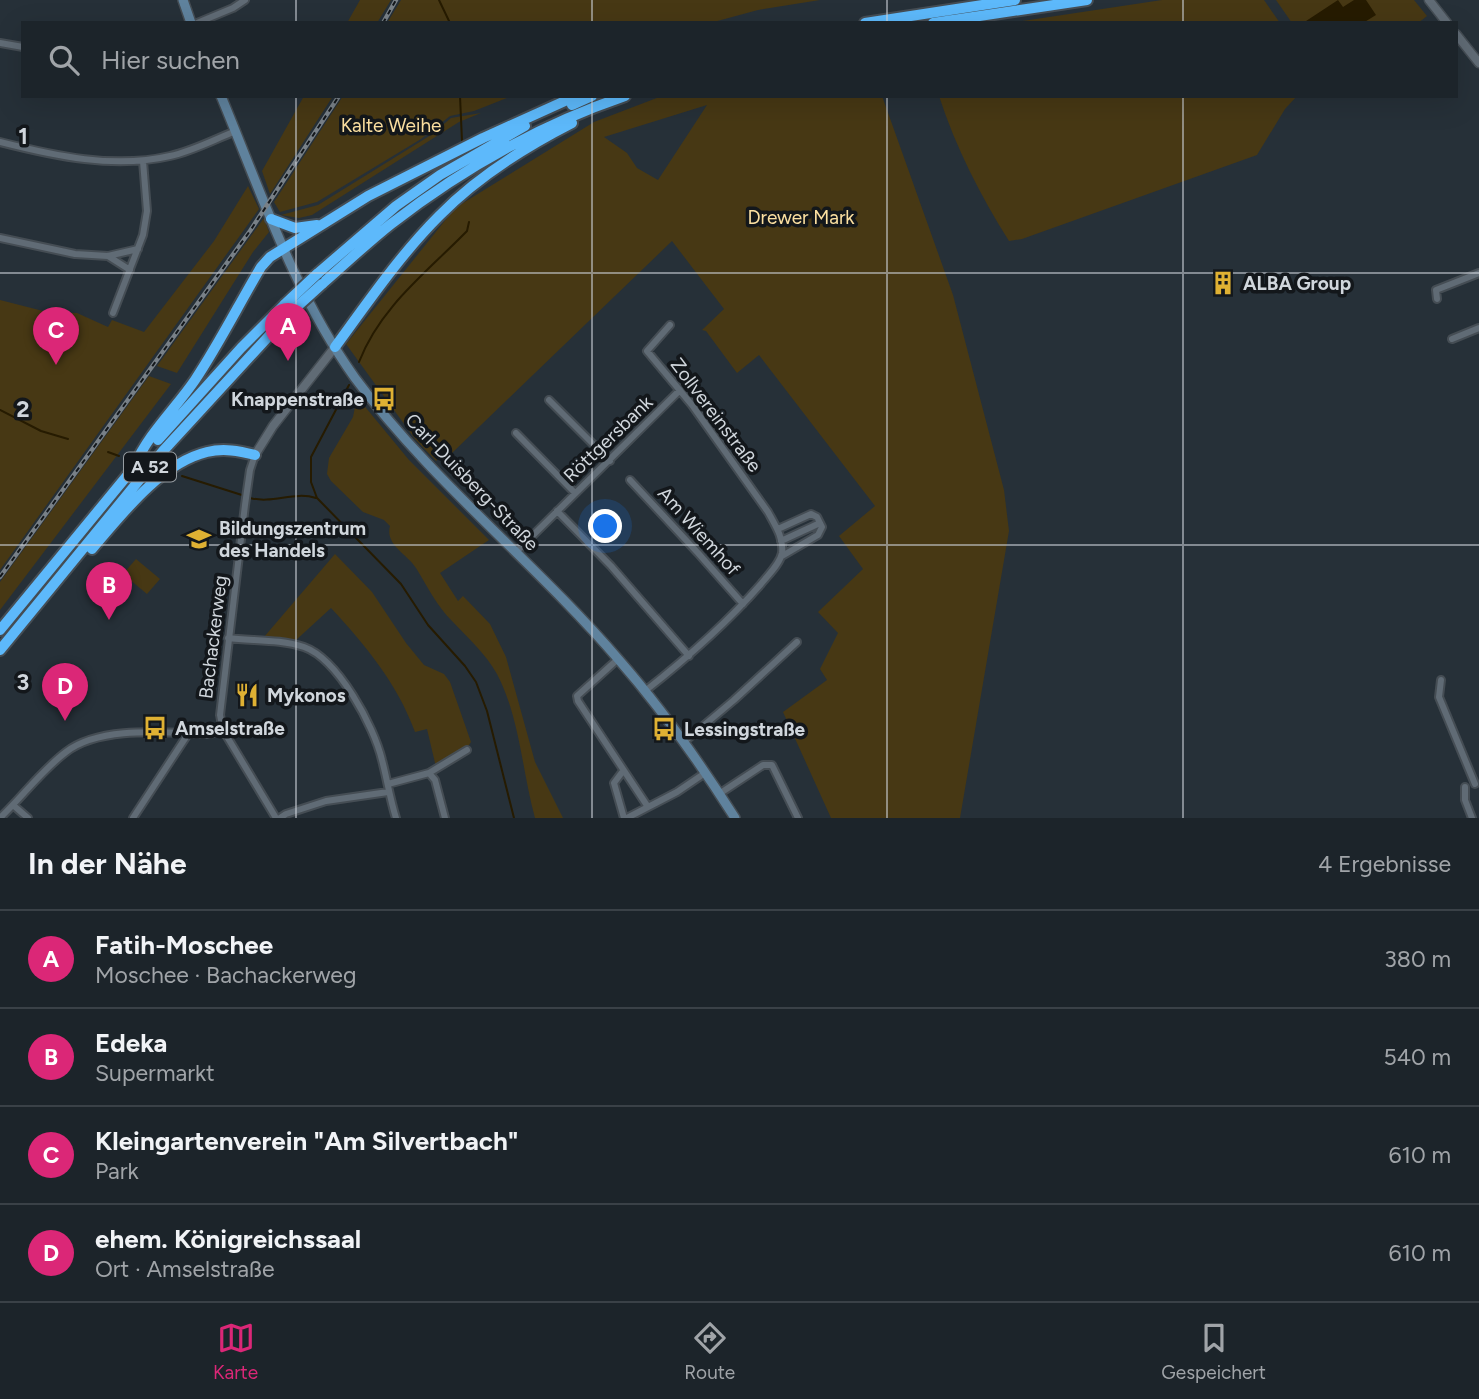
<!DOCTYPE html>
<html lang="de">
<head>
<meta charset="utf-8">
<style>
	body { margin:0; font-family:Figtree,sans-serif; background:#293036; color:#f1f3f6 }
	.you { position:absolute; left:606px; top:527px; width:24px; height:24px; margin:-18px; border:5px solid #fff; border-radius:50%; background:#1a73e8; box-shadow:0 0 0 10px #1a73e833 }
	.badge { display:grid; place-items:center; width:46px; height:46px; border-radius:50%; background:#db2777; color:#fff; font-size:23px; font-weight:700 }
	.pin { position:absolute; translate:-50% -58px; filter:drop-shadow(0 2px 4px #0008) }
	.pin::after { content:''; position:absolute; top:37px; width:24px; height:21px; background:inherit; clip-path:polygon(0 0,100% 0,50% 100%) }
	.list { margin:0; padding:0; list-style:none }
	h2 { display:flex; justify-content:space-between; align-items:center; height:91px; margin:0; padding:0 28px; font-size:30px }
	h2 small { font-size:23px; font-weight:400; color:#a0a4a8 }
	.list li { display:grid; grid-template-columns:46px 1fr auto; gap:21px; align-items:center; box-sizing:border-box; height:98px; padding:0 28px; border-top:2px solid #3a4147 }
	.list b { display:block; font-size:26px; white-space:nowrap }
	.list p { margin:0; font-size:23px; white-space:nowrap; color:#a0a4a8 }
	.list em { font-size:23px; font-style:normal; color:#a0a4a8 }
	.icon { flex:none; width:38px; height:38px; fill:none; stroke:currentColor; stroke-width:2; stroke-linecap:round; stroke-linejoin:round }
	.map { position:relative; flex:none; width:1479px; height:818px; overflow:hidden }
	.search { position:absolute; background:#1c242a; box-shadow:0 7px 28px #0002; left:21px; right:21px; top:21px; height:77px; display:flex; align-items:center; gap:18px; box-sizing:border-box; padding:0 24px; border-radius:0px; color:#a0a4a8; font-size:26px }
	.sheet { height:483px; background:#1c242a }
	nav { display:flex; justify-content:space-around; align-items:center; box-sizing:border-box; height:98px; border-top:2px solid #3a4147; background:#1c242a; font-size:19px; color:#a0a4a8 }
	nav a { display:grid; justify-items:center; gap:4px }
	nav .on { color:#db2777 }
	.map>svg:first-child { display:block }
</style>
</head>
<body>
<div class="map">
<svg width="1479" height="818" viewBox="0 0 1479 818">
	<rect width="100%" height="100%" fill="#263038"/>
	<path fill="#473814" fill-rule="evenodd" d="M360 0H391L377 23H347Z
		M401 0H820L758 10 710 23H387Z
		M1162 0H1264L1280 23H1010Z
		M1276 0H1414L1427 16 1418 23H1292Z
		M304 96H333L270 194 262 171Z
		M343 96H512L474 111 450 116 421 139 317 202 280 212 274 202Z
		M662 96H882L953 295 1004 490 1009 531 960 818H831L783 712 827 680 820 669 838 633 818 612 863 569 839 536 875 506 759 355 737 373 706 331 702 330 724 309 672 241 452 453 449 449 436 461 415 439 346 344 455 208 594 122ZM707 105 658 180 637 168 627 153 604 137Z
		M939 96H1297L1285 109 1257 155 1022 239 1009 241C980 195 956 148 939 96Z
		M481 113 459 122 312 215 299 218 281 215 318 205 431 135 451 118Z
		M248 186 259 209 0 570V300L47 312 77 313 108 327 112 320 144 332 214 241Z
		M264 218 269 232 253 252 177 373 157 366Z
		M149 376 171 384 0 610V582Z
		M357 397 409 460 489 540 440 573 458 601 463 596 490 624 506 657 535 762 563 818H535C522 771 520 718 497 674 486 654 467 637 452 621 437 606 427 586 416 568 406 553 385 545 390 526L384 520 363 512 331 481 327 474 329 458 353 417Z
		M335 554 372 592 406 643 424 665 444 674 450 682 471 742 467 748 436 767 427 729 415 732C397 683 366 646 331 608L295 641 264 637Z
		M136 559 160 579 147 594 123 574Z"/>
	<path fill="#261b01" d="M1338 0 1343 7 1354 0H1366L1376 15 1363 23H1303Z"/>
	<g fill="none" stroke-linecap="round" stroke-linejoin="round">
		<path stroke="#261b01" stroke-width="2" d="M439 0 450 23
			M460 96 462 141
			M359 362C380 307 427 272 467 231L469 222
			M349 385 311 457V482L317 498 401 584 428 625 465 666 476 682 487 711 514 818
			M0 410 41 431 68 439
			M108 452 119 456
			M182 476 245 496
			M250 498C273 504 294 491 316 498"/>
		<g stroke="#454d54" stroke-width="10">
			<path id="minor" d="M197 23 233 8 245 0
				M0 43 23 47
				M0 142C55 156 114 169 170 156 193 151 215 139 236 131
				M0 238 75 254 108 256 138 249
				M108 256 130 270
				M1437 299 1436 290 1479 273
				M113 313 143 235 147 211 143 161
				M1452 339 1479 328
				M549 400 610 461
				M516 433 574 492
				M255 455 250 470 245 505 220 715 223 730 276 818
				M630 480 698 553 743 604
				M557 511 611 566 689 656
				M778 529 811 514 817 517 822 527 818 535 782 556
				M781 541 820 523
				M516 552 680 390
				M228 638C252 641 280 639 304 647 338 659 374 726 382 760 387 779 390 799 396 818
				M618 659 577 696 578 701 648 807
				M1441 680 1439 697 1475 784
				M645 691C687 658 726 624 761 584 768 575 780 564 782 553 784 538 775 525 768 512L692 405 647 351 670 325
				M684 742 734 700 797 642
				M623 771 614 783 624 818
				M429 773 435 780 445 818
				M388 784 429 773 467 750
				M1465 787V800L1472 818
				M719 794 763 765H772L798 818
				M13 805 28 818
				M0 818C22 797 42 770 66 752 101 725 168 733 210 734L223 730
				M133 818 188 734
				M280 818 286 814 326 801 388 792
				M627 818 677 792 705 773"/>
		</g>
		<g stroke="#454d54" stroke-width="11">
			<path id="tertiary" d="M1429 0 1447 23
				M1456 34 1479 63
				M255 455 273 426 335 347"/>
		</g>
		<g stroke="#454d54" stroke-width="12">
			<path id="secondary" d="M183 0 191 23
				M221 96C261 192 294 293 355 378 432 482 535 562 619 660 662 709 700 763 735 818"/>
		</g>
		<g stroke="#454d54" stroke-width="14">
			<path id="motorway" d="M865 23 1015 0
				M933 23 1087 0
				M572 105 592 96
				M271 219 295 228 317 225
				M317 274 396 206 440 175 525 126
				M322 284C345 264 367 243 391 224 462 169 540 125 625 96
				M335 347C368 302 400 255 439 216 477 177 523 148 572 123
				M158 440 241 348 285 304
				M135 465C148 434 176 408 195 380 219 344 239 304 261 267L270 257 368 196 483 138 576 96
				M92 549C121 515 161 463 207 452 224 448 239 451 255 455
				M0 630 140 460
				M0 650 163 451 290 313"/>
		</g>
		<use href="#minor" stroke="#606b75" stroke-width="6"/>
		<use href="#tertiary" stroke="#606b75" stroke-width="8"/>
		<use href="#secondary" stroke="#5f829d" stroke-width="9"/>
		<use href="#motorway" stroke="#5db9fb" stroke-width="10"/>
		<g stroke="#788087" stroke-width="4.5">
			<path id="rail" d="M383 23 396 0
				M0 577 250 231 339 96"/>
		</g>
		<use href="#rail" stroke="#13171b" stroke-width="2" stroke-dasharray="5" stroke-linecap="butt"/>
		<g stroke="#454d54" stroke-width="14" stroke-linecap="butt">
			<path id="motorway-bridge" d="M285 304 317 274
				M290 313 322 284"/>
		</g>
		<use href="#motorway-bridge" stroke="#5db9fb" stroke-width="10"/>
	</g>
	<path fill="none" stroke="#d0d6dc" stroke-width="2" stroke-opacity="0.55" d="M296 0V23M592 0V23M887 0V23M1183 0V23M296 96V818M592 96V818M887 96V818M1183 96V818M0 273H1479M0 545H1479"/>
	<defs>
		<g id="building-bare" transform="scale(1.89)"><path d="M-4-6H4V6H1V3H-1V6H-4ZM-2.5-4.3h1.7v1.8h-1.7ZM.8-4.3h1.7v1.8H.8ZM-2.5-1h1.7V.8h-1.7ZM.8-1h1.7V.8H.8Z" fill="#dfb133" stroke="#13171b" stroke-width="2.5" paint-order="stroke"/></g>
		<g id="bus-bare" transform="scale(1.89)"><path d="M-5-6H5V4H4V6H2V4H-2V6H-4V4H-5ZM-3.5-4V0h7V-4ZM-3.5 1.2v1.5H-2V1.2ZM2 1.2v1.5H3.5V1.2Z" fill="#dfb133" stroke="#13171b" stroke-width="2.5" paint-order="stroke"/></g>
		<g id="school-bare" transform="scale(1.89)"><path d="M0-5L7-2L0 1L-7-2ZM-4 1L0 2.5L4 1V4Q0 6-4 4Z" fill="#dfb133" stroke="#13171b" stroke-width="2.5" paint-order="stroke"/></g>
		<g id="restaurant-bare" transform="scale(1.89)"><path d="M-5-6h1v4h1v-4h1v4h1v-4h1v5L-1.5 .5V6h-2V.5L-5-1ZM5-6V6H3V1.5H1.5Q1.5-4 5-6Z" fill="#dfb133" stroke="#13171b" stroke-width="2.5" paint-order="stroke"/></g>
	</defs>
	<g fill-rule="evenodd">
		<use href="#building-bare" x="1223" y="283"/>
		<use href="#bus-bare" x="384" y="399"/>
		<use href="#school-bare" x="199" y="539"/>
		<use href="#restaurant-bare" x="247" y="695"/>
		<use href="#bus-bare" x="155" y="728"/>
		<use href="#bus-bare" x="664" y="729"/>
	</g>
	<g text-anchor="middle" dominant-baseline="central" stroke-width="7" stroke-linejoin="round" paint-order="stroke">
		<rect fill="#13171b" stroke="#979da2" stroke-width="2" x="124" y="452.5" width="52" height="29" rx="5"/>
		<g font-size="18" font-weight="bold" fill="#d0d6dc">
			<text x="150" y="467">A 52</text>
		</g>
		<g font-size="19" fill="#fce0a1" stroke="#13171b">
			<text x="391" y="125">Kalte Weihe</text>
			<text x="801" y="217">Drewer Mark</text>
		</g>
		<g font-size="19" font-weight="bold" fill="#d0d6dc" stroke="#13171b" text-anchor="start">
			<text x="1243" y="283">ALBA Group</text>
			<text x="364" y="399" text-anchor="end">Knappenstraße</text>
			<text x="219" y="528">Bildungszentrum<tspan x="219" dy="22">des Handels</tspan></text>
			<text x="267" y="695">Mykonos</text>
			<text x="175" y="728">Amselstraße</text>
			<text x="684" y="729">Lessingstraße</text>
		</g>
		<g font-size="19" fill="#d0d6dc" stroke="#13171b">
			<text transform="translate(716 415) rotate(53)">Zollvereinstraße</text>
			<text transform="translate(608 439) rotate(-44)">Röttgersbank</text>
			<text transform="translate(472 482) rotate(46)">Carl-Duisberg-Straße</text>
			<text transform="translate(699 531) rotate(48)">Am Wiemhof</text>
			<text transform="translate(213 637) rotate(-83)">Bachackerweg</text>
		</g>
	</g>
	<g font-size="23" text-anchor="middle" font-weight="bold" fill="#d0d6dc" stroke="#13171b" stroke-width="7" stroke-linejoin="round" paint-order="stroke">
		<text x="23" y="144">1</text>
		<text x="23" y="417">2</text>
		<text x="23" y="690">3</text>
	</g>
</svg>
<div class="you"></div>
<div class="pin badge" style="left:288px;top:361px">A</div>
<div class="pin badge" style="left:109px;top:620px">B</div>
<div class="pin badge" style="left:56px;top:365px">C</div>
<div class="pin badge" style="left:65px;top:721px">D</div>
<div class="search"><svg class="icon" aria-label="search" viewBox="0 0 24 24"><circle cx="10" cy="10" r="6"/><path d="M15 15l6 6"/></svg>Hier suchen</div>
</div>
<section class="sheet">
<h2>In der Nähe<small>4 Ergebnisse</small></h2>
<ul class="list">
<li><span class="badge">A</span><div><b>Fatih-Moschee</b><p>Moschee · Bachackerweg</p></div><em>380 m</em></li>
<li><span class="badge">B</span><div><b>Edeka</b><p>Supermarkt</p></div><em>540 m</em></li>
<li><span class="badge">C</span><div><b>Kleingartenverein &quot;Am Silvertbach&quot;</b><p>Park</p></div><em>610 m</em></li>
<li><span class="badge">D</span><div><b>ehem. Königreichssaal</b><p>Ort · Amselstraße</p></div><em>610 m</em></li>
</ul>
</section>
<nav>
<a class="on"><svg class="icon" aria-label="map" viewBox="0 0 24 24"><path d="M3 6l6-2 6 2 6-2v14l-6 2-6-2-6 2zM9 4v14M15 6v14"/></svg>Karte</a>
<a><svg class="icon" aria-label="directions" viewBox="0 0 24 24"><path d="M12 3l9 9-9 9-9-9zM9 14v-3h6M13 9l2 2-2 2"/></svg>Route</a>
<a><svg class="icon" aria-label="saved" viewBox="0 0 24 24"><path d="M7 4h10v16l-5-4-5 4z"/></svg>Gespeichert</a>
</nav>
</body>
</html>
